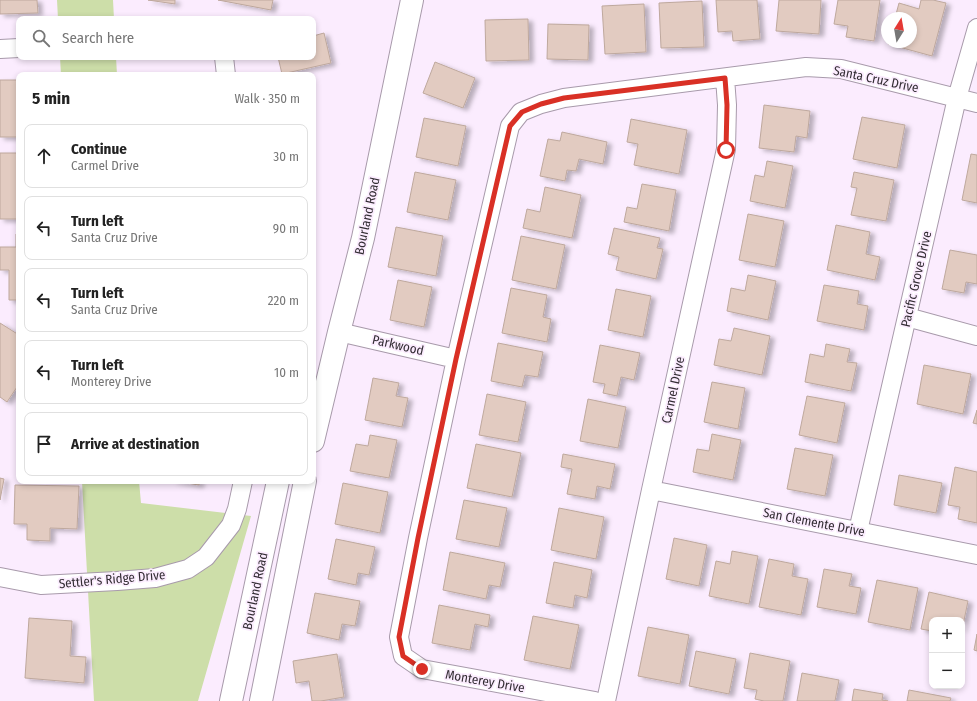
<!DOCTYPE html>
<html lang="en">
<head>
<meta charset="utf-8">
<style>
	body { margin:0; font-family:"Fira Sans Condensed",sans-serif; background:#f6f6f6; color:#222 }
	.controls { position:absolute; right:12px; bottom:12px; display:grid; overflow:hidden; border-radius:8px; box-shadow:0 2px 6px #0003 }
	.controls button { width:36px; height:36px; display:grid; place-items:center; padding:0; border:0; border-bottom:1px solid #e0e0e0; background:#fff; color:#222; font:20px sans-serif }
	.compass { position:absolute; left:881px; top:12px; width:36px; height:36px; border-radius:50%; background:#fff; box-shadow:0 2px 6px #0003; rotate:11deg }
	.stop { position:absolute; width:12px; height:12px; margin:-9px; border:3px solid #d93025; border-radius:50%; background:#fff }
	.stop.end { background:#d93025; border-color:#fff; box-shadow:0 1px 4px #0008 }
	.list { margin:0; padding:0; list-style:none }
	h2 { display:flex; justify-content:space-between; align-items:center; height:52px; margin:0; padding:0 16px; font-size:17px }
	h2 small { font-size:13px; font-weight:400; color:#767676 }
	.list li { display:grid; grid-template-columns:26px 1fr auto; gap:12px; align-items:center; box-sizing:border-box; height:64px; margin:0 8px 8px; padding:0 8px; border:1px solid #e0e0e0; border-radius:8px }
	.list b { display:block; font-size:15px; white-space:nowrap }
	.list p { margin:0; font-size:13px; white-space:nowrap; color:#767676 }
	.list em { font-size:13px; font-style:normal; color:#767676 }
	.icon { flex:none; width:22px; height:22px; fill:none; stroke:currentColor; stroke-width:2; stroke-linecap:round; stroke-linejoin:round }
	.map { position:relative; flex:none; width:977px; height:701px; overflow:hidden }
	.search { position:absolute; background:#fff; box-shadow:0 2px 6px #0003; left:16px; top:16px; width:300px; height:44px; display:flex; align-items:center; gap:10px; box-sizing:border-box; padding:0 14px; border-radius:8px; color:#767676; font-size:15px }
	.panel { position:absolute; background:#fff; box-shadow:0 2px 6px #0003; left:16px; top:72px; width:300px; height:412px; border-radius:8px }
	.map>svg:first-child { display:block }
</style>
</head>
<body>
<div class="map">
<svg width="977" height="701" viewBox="0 0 977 701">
	<defs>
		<filter id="shadow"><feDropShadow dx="4.5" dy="2.5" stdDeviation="2" flood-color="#0004"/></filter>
	</defs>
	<rect width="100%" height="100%" fill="#fbecfe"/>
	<path fill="#cddea9" d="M57 0H113L114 19H58Z
		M60 57H116L117 75H61Z
		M82 481H139L141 503 251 516 198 701H94Z"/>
	<path fill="#e2cbc1" stroke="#bea89d" filter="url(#shadow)" d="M0 0H37L38 13 0 14Z
		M148 0H175V4Z
		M218 0H273L271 10Z
		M716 0H757L760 39 733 41 732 31 718 32Z
		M779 0H821L819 34 776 31Z
		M838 0H880L874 41 846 37 848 26 834 24Z
		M921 0H933L946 3 932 56 888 44 889 42H911V18H895L899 3 919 9Z
		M702 1 704 47 661 48 659 3Z
		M644 4 646 52 605 54 602 6Z
		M528 19 529 60 486 61 485 20Z
		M548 24 589 25 588 60 547 59Z
		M324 33 331 63 282 74 278 57H313V36Z
		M435 62 475 78 463 108 423 93Z
		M0 80H19V137H0Z
		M764 105 810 111 807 138 796 136 794 152 759 148Z
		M862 117 905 125 897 168 853 159Z
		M424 118 466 126 458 166 416 157Z
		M631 119 687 130 679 174 634 165 638 144 627 142Z
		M562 132 607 142 603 164 579 159 576 171 567 170 565 181 540 176 548 139 560 141Z
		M0 153H19V219H0Z
		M971 154 977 155V203L962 200Z
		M767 161 793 166 785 208 750 201 755 175 764 177Z
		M415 172 456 180 448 220 407 212Z
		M854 172 894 180 886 221 851 215 857 188 851 187Z
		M642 184 676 190 669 231 624 222 627 207 637 209Z
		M545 187 581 195 572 238 523 228 527 209 540 212Z
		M748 214 784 221 775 267 739 260Z
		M836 225 870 232 866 254 880 257 875 280 827 270Z
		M396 227 443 236 436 276 388 267Z
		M614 228 660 238 657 248 663 249 656 279 616 270 619 257 608 254Z
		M16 234H19V300H9V270H0V247H16Z
		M521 236 565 245 556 289 512 280Z
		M950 250 977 255V284L966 282 964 293 942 289Z
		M748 275 776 281 768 320 727 311 731 288 745 291Z
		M398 280 432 287 424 327 390 320Z
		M824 285 859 291 857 304 868 306 864 330 817 321Z
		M511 288 547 295 543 317 551 319 547 342 502 333Z
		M616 289 651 296 643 337 608 330Z
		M0 323 19 335V384L7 402 0 397Z
		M734 328 770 336 762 375 714 365 719 339 731 341Z
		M498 343 543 352 538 377 525 375 522 387 491 381Z
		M826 344 850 349 847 362 857 363 851 391 805 382 810 354 824 357Z
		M600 345 640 353 634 380 621 377 617 396 603 393 605 384 593 382Z
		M924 365 971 374 963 414 917 404Z
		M373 378 399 383 396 396 408 398 402 427 365 420Z
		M712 382 745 388 738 429 704 422Z
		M487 394 526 402 518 442 479 435Z
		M807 396 845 403 837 443 799 435Z
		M588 399 626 407 618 448 580 441Z
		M977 410V424L973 423Z
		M712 434 741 440 733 480 693 472 697 449 709 451Z
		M370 435 397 440 389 478 350 471 356 444 368 446Z
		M476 444 521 453 512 497 467 488Z
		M795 448 833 455 825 496 787 489Z
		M563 454 615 464 610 489 597 486 595 499 567 494 572 469 561 467Z
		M955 467 977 472V523L958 519 960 507 948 505Z
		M899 475 942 483 936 513 894 505Z
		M0 478 4 479 0 500Z
		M173 481H200L199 485Z
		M343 483 388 492 380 533 335 524Z
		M15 485 79 486 77 529 50 528V541L27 540V524H14Z
		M464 500 507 508 499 547 456 539Z
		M559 508 604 517 596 559 551 550Z
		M674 538 707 545 699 586 666 579Z
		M336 539 375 547 369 575 358 573 356 585 328 579Z
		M732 551 758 556 749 604 709 596 716 561 730 564Z
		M450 552 505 563 500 587 489 585 486 599 443 590Z
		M769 559 794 564 792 576 808 579 801 615 759 607Z
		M554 562 592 570 587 598 575 595 573 608 546 603Z
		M824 569 852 574 849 586 861 588 856 614 817 607Z
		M877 580 918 588 910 630 868 622Z
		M929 592 968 601 962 630V620H932V631L921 629Z
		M315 593 360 601 355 626 342 624 339 640 307 633Z
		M439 605 490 615 488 627 475 624 470 650 432 643Z
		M533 616 579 625 570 669 524 660Z
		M29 618 72 621 70 656 86 657 84 683 25 678Z
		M648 627 689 635 680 684 638 676Z
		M977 634V651L974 650Z
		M696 651 736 659 729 694 689 686Z
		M750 653 790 661 783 701H764L755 699 757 690 744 688Z
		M337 654 344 697 321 701H312L309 681 296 683 293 661Z
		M802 673 839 680 835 701H797Z
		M854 689 883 694 882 700 888 701H852Z
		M909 690 951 698 950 701H907Z"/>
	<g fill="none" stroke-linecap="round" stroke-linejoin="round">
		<g stroke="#a89aab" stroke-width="20">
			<path id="minor" d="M0 49 19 48
				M224 57 226 75
				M907 317 977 336
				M339 332 456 359
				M651 490 977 555
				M858 531 957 98 977 28
				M0 577 41 585 117 581 155 578 188 569 206 557 231 525 237 509 243 481
				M595 701 422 669 403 656 399 637 418 538 456 359 510 126 521 112 541 104 564 98 806 67 841 69 977 103
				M606 701 651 490 726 149 727 105 725 78"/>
		</g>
		<g stroke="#a89aab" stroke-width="24">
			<path id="secondary" d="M313 441 339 332 363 238 412 0
				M231 701 278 481
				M261 701 305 481"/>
		</g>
		<use href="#minor" stroke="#fff" stroke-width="18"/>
		<use href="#secondary" stroke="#fff" stroke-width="22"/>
	</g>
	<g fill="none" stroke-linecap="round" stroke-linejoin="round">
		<path stroke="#d93025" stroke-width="5" d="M422 669 403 656 399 637 418 538 456 359 510 126 522 112 541 104 564 98 725 78 727 105 726 150"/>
	</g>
	<g text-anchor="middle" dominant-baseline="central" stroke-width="3.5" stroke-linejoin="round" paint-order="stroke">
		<g font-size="13" fill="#332d34" stroke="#fbecfe">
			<text transform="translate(876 79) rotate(12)">Santa Cruz Drive</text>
			<text transform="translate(367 216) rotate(-78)">Bourland Road</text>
			<text transform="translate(916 279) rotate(-77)">Pacific Grove Drive</text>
			<text transform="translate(398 345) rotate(13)">Parkwood</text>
			<text transform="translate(673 390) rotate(-78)">Carmel Drive</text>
			<text transform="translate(814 522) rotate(11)">San Clemente Drive</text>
			<text transform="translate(112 579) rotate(-5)">Settler's Ridge Drive</text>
			<text transform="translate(255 591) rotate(-78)">Bourland Road</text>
			<text transform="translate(485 681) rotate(10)">Monterey Drive</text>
		</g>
	</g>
</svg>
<div class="controls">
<button>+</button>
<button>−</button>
</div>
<svg class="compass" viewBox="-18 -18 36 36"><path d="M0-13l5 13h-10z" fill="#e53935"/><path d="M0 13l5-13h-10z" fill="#767676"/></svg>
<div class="stop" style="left:726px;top:150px"></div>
<div class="stop end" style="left:422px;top:669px"></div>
<div class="search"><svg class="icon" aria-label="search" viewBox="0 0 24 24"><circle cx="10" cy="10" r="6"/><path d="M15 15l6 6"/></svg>Search here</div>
<section class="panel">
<h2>5 min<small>Walk · 350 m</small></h2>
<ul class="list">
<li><svg class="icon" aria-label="ahead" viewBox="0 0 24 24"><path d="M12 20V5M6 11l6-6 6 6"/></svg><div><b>Continue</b><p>Carmel Drive</p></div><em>30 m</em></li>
<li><svg class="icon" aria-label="left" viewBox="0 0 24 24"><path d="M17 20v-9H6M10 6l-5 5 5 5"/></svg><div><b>Turn left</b><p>Santa Cruz Drive</p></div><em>90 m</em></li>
<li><svg class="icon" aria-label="left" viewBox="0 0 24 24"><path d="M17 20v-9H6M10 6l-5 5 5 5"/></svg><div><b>Turn left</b><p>Santa Cruz Drive</p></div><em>220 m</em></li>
<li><svg class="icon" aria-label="left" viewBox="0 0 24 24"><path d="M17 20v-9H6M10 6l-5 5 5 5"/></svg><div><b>Turn left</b><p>Monterey Drive</p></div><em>10 m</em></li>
<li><svg class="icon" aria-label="arrive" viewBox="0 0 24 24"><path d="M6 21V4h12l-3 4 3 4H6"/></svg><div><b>Arrive at destination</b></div></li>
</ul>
</section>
</div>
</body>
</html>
